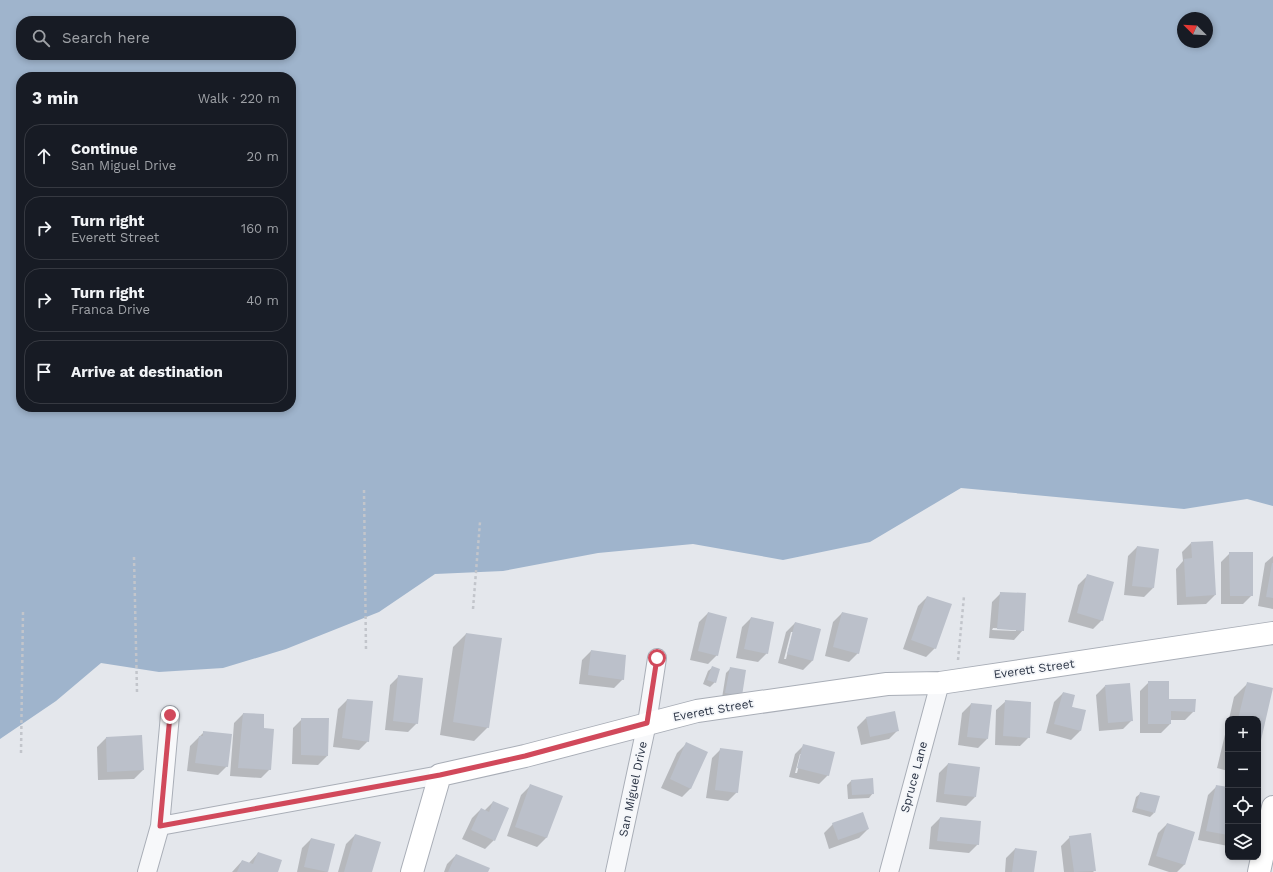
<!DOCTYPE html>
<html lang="en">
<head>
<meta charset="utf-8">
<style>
	body { margin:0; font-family:"Work Sans",sans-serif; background:#242831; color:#f1f3f6 }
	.controls { position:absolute; right:12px; bottom:12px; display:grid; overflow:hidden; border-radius:8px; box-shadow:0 2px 6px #0003 }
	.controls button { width:36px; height:36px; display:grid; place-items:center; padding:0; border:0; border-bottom:1px solid #363941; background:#171b24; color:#f1f3f6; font:20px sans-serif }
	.compass { position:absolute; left:1177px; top:12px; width:36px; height:36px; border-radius:50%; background:#171b24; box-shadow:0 2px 6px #0003; rotate:294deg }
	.stop { position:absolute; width:12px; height:12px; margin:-9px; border:3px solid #d1495b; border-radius:50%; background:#fff }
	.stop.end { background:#d1495b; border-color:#fff; box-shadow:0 1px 4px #0008 }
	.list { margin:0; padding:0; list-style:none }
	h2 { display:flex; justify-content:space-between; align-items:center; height:52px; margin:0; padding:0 16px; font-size:17px }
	h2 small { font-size:13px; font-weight:400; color:#9ea1a6 }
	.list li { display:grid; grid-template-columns:26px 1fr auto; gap:12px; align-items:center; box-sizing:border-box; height:64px; margin:0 8px 8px; padding:0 8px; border:1px solid #363941; border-radius:16px }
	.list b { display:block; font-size:15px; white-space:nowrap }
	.list p { margin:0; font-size:13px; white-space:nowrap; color:#9ea1a6 }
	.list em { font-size:13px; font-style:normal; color:#9ea1a6 }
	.icon { flex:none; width:22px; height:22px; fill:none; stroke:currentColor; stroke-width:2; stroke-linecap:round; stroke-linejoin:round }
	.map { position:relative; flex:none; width:1273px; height:872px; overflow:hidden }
	.search { position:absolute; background:#171b24; box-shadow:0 2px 6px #0003; left:16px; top:16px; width:280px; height:44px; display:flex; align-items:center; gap:10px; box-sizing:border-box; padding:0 14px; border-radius:16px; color:#9ea1a6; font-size:15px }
	.panel { position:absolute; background:#171b24; box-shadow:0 2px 6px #0003; left:16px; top:72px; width:280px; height:340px; border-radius:16px }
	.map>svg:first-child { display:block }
</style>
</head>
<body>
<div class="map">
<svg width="1273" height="872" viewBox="0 0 1273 872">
	<rect width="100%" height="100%" fill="#e4e7ec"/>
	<path fill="#9fb4cc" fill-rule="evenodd" d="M0 0H1273V506L1247 499 1184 509 961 488 870 542 783 560 693 544 598 553 503 571 435 574 379 612 286 649 223 668 159 672 101 663 56 701 0 739ZM1183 18H1207V42H1183ZM21 21H291V55H21ZM21 77H291V407H21Z"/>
	<path fill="#0003" fill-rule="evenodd" d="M1191 543 1215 595 1206 604 1177 605 1176 569 1183 561 1182 552Z
		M1137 547 1153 588 1144 597 1124 595 1128 556Z
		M1230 553 1252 595 1243 604H1221V562Z
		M1273 556V609L1258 606 1265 563Z
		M1087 576 1102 620 1093 629 1068 622 1078 585Z
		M1001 593 1023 630 1014 640 989 638 992 602ZM993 628 1016 629V631L992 630Z
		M927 597 935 648 926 657 903 649 918 606Z
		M708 613 717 655 708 664 690 660 699 622Z
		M842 613 858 653 849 662 825 656 833 622Z
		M751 618 767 653 758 662 736 658 742 627Z
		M795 623 820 629 812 661 803 670 778 663 786 632ZM791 632H793L786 659H784Z
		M466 634 488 727 474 741 440 735 453 647Z
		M591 651 623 679 614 688 579 684 582 660Z
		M713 667 715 682 710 687 703 684 708 671Z
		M730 669 741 696 722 698 726 673Z
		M399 676 417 723 408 732 385 730 390 685Z
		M1149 682 1168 700 1194 711 1185 720H1170V724L1161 733H1140V691Z
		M1248 683 1272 689 1258 747V719H1229L1234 697Z
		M1105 686 1132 720 1123 729 1099 731 1096 695Z
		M1063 693 1071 707 1085 711 1080 731 1071 740 1046 733 1054 702Z
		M347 700 368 741 359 750 333 747 338 709Z
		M1006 701 1029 737 1020 746 995 745 996 710Z
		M971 704 987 739 978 748 958 745 962 713Z
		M243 714 270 769 261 778 230 776 234 723Z
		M866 718 898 730 889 739 861 745 857 727Z
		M302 719 327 756 318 765 292 764 293 728Z
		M1228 722V771L1217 768Z
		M204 732 227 766 218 775 187 771 190 746Z
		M106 738 143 770 134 779 98 780 97 747Z
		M686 744 691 788 682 797 661 788 677 753Z
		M804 745 828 775 819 784 789 777 795 754ZM800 754H802L797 773H795Z
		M721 749 737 792 728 801 706 798 712 758Z
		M948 764 975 797 966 806 936 802 939 773Z
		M851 781 873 793 869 798 848 799 847 785Z
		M530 786 561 797 546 838 537 847 507 836 521 795Z
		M1217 786 1228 788V846L1198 840 1208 795Z
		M1141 793 1154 813 1150 817 1132 812 1136 797Z
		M493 802 494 840 485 849 462 839 472 818 481 809 484 811Z
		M940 818 978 844 969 853 929 849 931 827Z
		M833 824 868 829 859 838 829 849 824 833Z
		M1167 824 1194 833 1184 865 1177 872H1169L1148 865 1158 833Z
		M355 835 371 872H338L346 844Z
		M1070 837 1095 870 1093 872H1064L1061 846Z
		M311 839 334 845 327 872H297L302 848Z
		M1015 849 1033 872H1005L1006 858Z
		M258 853 277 872H232L242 861 248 864Z
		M456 855 487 872H444L447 864Z"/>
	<path fill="#bbc0ca" d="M1213 541 1216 595 1186 597 1184 559 1192 558 1191 542Z
		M1137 546 1159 549 1154 588 1132 586Z
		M1229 552H1253V596H1230Z
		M1272 563H1273V598L1266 597Z
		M1087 574 1114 582 1103 621 1077 613Z
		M1000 592 1026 593 1024 631 997 629Z
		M927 596 952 604 936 649 911 640Z
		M708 612 727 617 718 656 698 651Z
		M842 612 868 618 859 654 833 647Z
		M751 617 774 622 768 654 744 649Z
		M795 622 821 629 813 661 787 654Z
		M466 633 502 638 489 728 453 722Z
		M591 650 626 655 624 680 588 675Z
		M712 666 720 669 716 683 707 680Z
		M730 667 746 670 742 696 725 693Z
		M398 675 423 678 418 724 393 721Z
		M1148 681H1169V699H1196L1195 712 1171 711V724H1148Z
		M1247 682 1273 688 1259 749 1258 719H1238Z
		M1130 683 1133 721 1108 723 1105 685Z
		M1063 692 1075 695 1072 707 1086 710 1081 731 1054 724Z
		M347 699 373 701 369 742 342 738Z
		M1005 700 1031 702 1030 738 1003 736Z
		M971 703 992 705 988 739 967 737Z
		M895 711 899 731 870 737 866 717Z
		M243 713 264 714V728L274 729 271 770 238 768Z
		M301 718H329L328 756 301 755Z
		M203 731 232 734 228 767 195 763 199 736H203Z
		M142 735 144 770 107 772 106 737Z
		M686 742 708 752 691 789 670 779Z
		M803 744 835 752 829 776 797 768Z
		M720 748 743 751 738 793 715 790Z
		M948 763 980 767 976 797 944 794Z
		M873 778 874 794 852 795 851 780Z
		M530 784 563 796 547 838 515 827Z
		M1216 785 1228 787V835L1206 831Z
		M1140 792 1160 796 1155 813 1136 808Z
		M493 801 509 808 495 841 471 830 481 808 489 812Z
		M863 812 869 829 838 840 832 823Z
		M940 817 981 821 979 845 937 841Z
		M1167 823 1195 832 1185 865 1156 856Z
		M1091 833 1096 871 1074 872 1069 836Z
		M355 834 381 842 372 872H344Z
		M311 838 335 844 328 872 304 867Z
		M1015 848 1037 851 1034 872H1012Z
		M258 852 282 860 278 872H237L242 860 253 864Z
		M456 854 490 868 488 872H448Z"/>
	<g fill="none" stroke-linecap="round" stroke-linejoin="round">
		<g stroke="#a9aeb7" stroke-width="20">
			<path id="street" d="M160 826 440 775
				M147 872 160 826 170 715
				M615 872 647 723 657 658
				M889 872 940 683"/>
		</g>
		<g stroke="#a9aeb7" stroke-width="24">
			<path id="secondary" d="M412 872 440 775 525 756 697 711 887 684 940 683 1273 633
				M1259 872 1273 807"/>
		</g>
		<path stroke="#c2c5cb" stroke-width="2.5" stroke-dasharray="3 3" stroke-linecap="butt" d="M364 490 366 650
			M134 557 137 692
			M473 609 480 522
			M958 660 964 596
			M21 753 23 612"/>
		<use href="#street" stroke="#f7f8fa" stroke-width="18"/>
		<use href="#secondary" stroke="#fff" stroke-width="22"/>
	</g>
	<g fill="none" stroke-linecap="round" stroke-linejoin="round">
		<path stroke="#d1495b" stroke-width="5" d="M170 715 160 826 440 775 525 756 647 723 657 658"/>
	</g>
	<g text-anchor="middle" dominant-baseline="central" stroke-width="3.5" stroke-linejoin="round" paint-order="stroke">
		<g font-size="12" fill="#2b3445" stroke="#f4f6f9">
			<text transform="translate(1034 669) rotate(-8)">Everett Street</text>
			<text transform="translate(713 710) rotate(-10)">Everett Street</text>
			<text transform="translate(914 777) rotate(-75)">Spruce Lane</text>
			<text transform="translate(633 789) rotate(-78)">San Miguel Drive</text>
		</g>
	</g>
</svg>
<div class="controls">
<button>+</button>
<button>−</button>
<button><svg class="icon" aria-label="locate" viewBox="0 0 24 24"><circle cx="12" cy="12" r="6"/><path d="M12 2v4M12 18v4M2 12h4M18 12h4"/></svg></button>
<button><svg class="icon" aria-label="layers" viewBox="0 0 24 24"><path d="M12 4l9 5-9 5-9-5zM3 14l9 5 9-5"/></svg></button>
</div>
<svg class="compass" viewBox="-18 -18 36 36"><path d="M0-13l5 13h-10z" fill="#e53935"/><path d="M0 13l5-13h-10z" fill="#9ea1a6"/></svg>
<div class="stop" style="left:657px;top:658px"></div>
<div class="stop end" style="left:170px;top:715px"></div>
<div class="search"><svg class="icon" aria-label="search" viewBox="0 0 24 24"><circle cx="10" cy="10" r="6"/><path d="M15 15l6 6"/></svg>Search here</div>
<section class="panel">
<h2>3 min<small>Walk · 220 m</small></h2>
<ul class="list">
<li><svg class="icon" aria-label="ahead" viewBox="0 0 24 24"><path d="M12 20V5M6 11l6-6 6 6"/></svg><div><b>Continue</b><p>San Miguel Drive</p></div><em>20 m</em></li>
<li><svg class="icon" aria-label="right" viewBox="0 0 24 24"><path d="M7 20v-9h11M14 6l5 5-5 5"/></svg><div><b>Turn right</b><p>Everett Street</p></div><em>160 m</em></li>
<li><svg class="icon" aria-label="right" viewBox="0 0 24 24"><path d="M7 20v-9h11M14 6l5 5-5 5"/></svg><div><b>Turn right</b><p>Franca Drive</p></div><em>40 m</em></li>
<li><svg class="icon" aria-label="arrive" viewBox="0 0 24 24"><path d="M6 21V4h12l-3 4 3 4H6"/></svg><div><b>Arrive at destination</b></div></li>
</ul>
</section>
</div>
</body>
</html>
